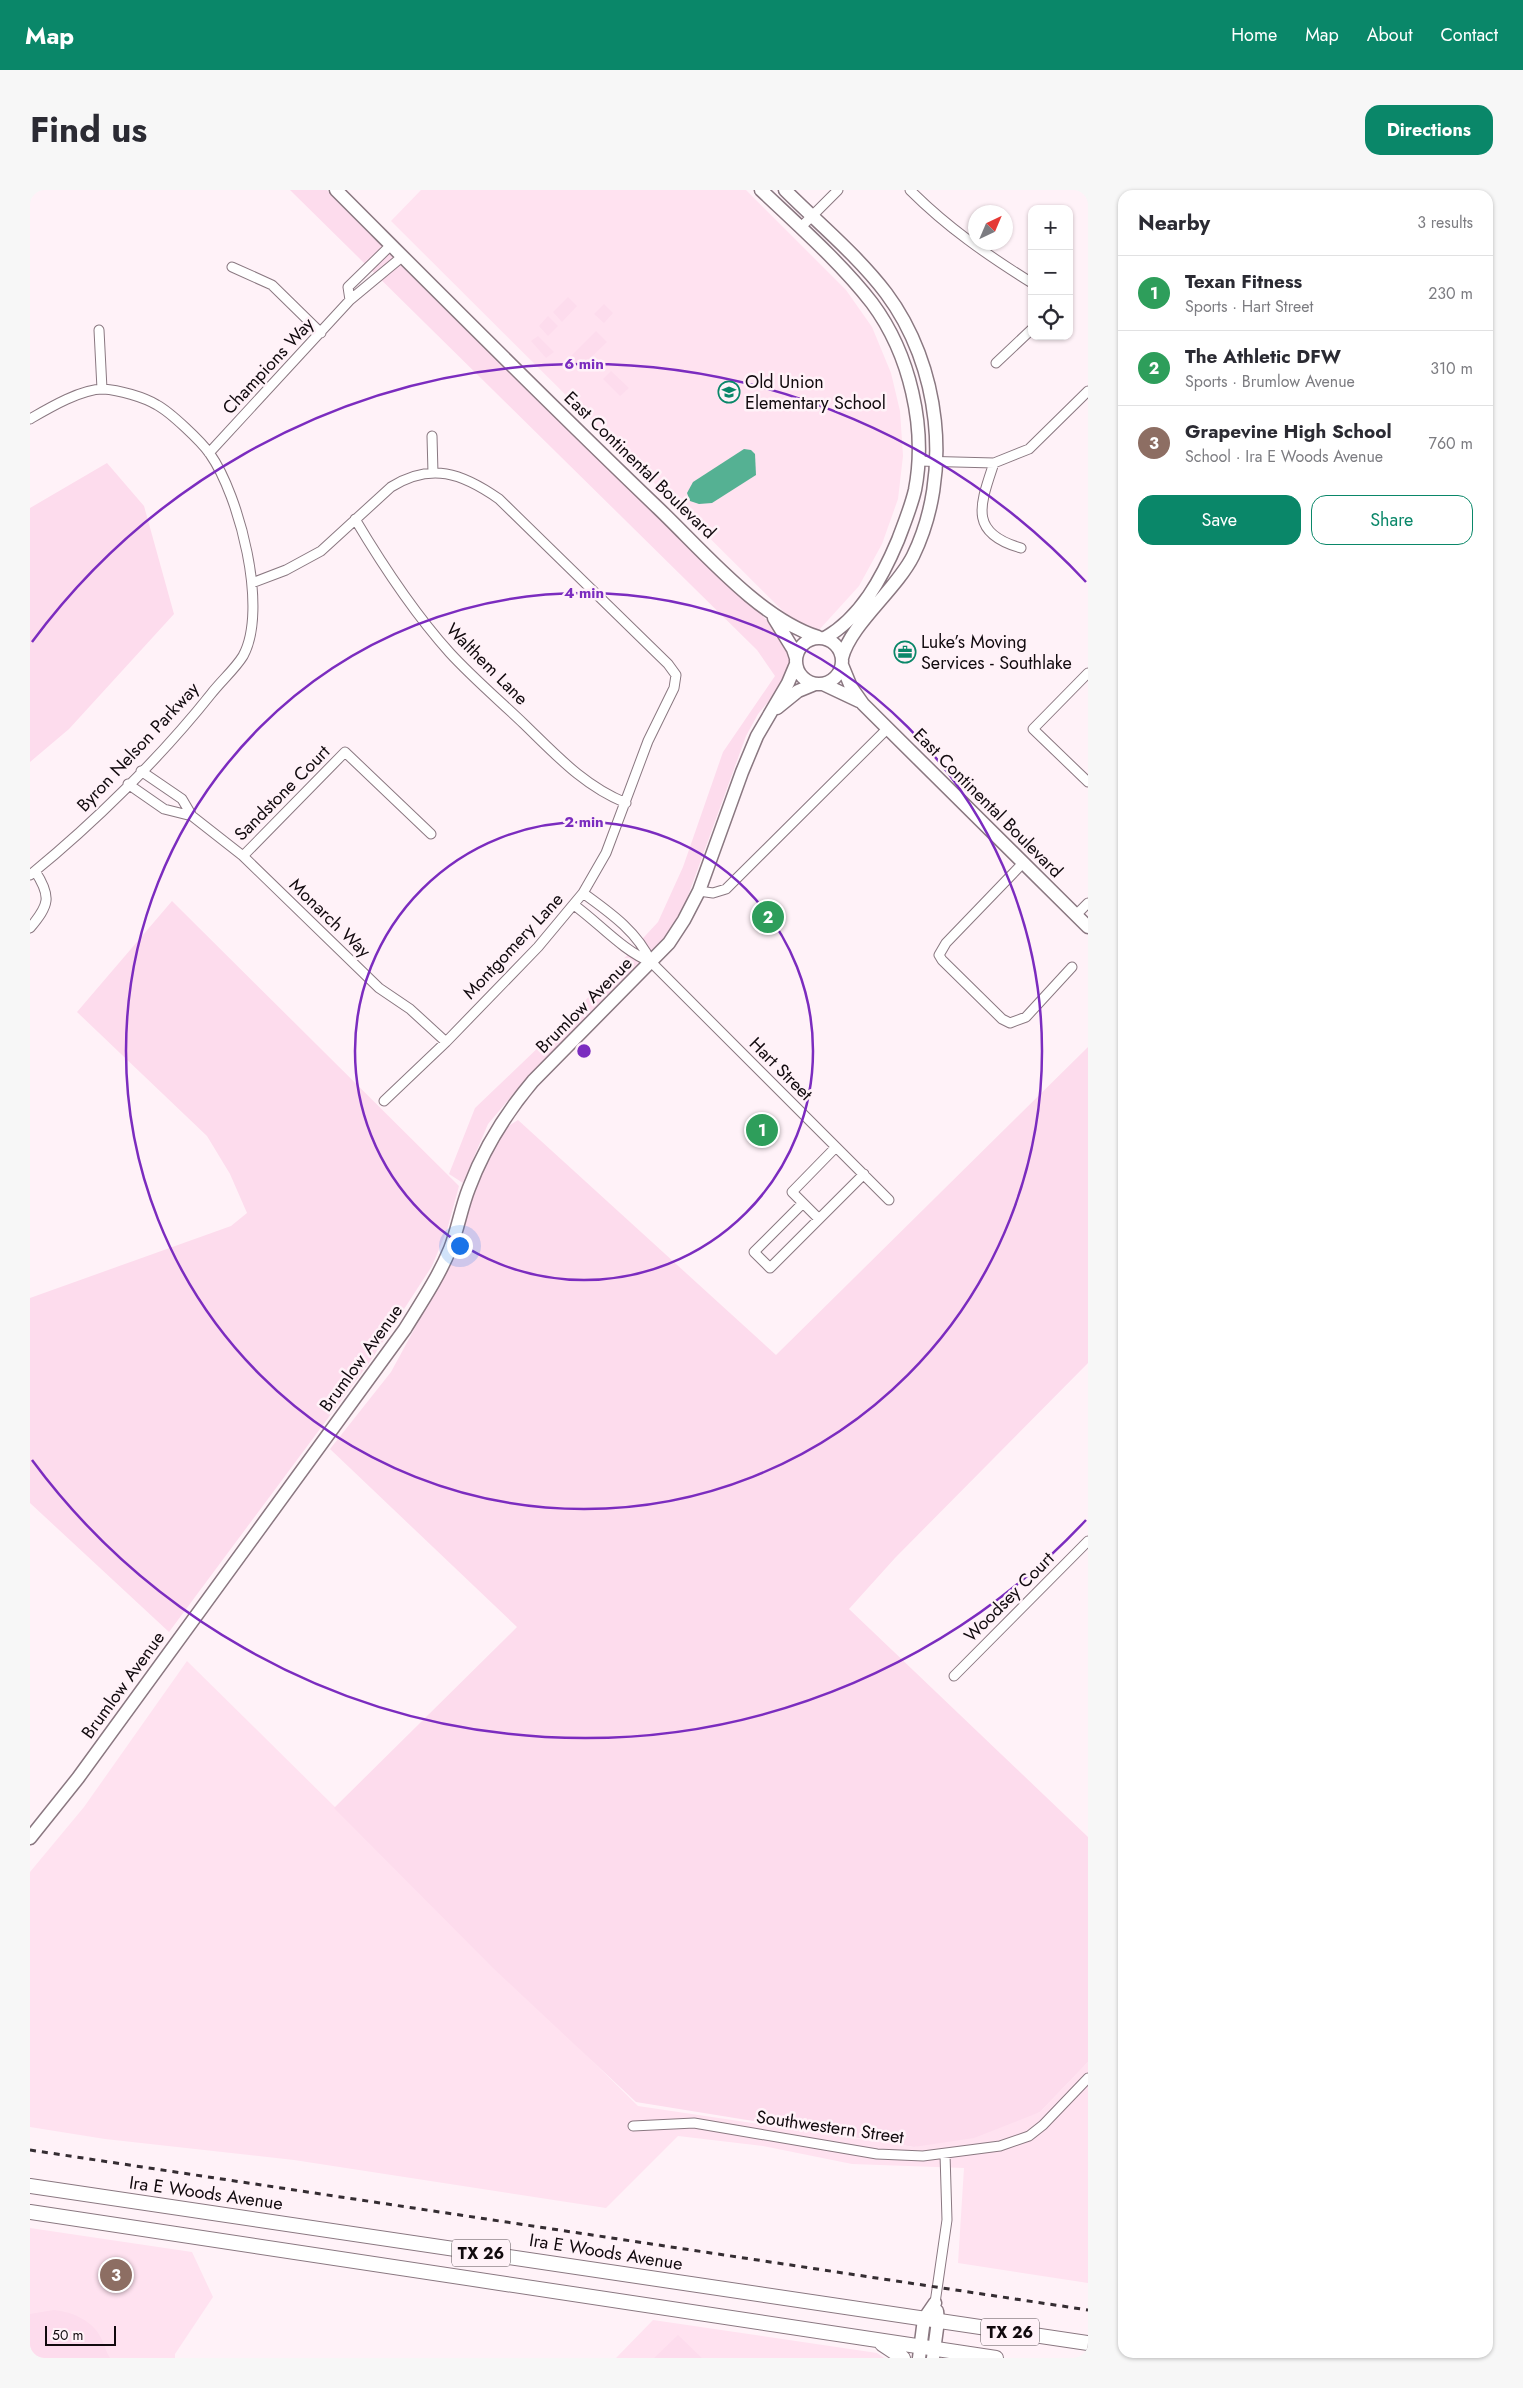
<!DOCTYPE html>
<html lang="en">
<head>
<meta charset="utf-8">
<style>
	body { margin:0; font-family:Jost,sans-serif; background:#f7f7f7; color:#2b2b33 }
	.controls { position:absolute; right:15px; top:15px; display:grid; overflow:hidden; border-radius:10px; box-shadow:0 1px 4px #0004 }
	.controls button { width:45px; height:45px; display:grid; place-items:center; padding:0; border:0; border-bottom:1px solid #e1e1e2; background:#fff; color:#2b2b33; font:25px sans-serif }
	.compass { position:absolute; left:938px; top:15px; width:45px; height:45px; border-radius:50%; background:#fff; box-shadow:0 1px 4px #0004; rotate:44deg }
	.scale { position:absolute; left:15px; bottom:12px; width:71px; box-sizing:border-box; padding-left:5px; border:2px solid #110a0e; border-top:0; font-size:14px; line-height:18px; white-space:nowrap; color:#110a0e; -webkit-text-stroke:4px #fff2f8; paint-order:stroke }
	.you { position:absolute; left:429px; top:1055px; width:18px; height:18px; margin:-12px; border:4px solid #fff; border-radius:50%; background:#1a73e8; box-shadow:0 0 0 8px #1a73e833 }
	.badge { display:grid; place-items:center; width:32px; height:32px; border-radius:50%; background:#0a8769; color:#fff; font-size:16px; font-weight:700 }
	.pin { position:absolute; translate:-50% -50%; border:2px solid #fff; box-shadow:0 1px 5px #0006 }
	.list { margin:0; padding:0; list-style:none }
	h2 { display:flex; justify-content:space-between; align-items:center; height:65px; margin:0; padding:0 20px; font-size:21px }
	h2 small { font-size:16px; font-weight:400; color:#7c7c81 }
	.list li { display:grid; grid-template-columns:32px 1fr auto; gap:15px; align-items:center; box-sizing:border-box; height:75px; padding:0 20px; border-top:1px solid #e1e1e2 }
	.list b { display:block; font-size:19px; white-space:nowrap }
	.list p { margin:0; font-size:16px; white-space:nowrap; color:#7c7c81 }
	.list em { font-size:16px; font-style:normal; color:#7c7c81 }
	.actions { display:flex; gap:10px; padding:15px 20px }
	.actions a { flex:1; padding:11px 0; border:1px solid #0a8769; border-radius:15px; text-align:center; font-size:18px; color:#0a8769 }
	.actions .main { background:#0a8769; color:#fff }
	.icon { flex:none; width:28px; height:28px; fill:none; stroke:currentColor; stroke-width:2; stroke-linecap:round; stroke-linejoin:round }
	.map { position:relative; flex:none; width:1058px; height:2168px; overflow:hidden; border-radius:15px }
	header { display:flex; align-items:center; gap:30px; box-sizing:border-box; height:70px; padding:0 25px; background:#0a8769; color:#fff }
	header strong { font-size:24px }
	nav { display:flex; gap:28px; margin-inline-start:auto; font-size:18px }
	.intro { display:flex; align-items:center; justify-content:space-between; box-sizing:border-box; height:120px; padding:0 30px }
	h1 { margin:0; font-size:35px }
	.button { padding:12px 22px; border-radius:15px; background:#0a8769; color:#fff; font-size:18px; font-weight:700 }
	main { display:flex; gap:30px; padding:0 30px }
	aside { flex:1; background:#fff; border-radius:15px; box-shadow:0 1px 4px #0004 }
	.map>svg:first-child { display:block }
</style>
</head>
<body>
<header>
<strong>Map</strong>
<nav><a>Home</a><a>Map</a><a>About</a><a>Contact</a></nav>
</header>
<div class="intro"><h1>Find us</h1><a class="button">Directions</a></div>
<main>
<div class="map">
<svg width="1058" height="2168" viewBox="0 0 1058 2168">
	<rect width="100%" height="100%" fill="#fff2f8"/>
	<path fill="#ffe2f0" d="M391 0H716L816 100 842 137 861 183 870 221 873 266 868 309 852 354 829 396 789 440 760 428 361 31Z
		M157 1471 608 1916 884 1957 1010 1922 1058 1872V2093L928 2073 934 1978 822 1974 733 1956 648 1946 576 2018 264 1970 75 1949 0 1937V1682L54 1617Z
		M0 2038 162 2062 183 2107 145 2164V2168H0Z
		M623 2130 847 2163 854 2168H586Z"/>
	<path fill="#fddced" d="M260 0H297L748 441 759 459 762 474 754 493 728 524 716 546 654 717 637 747 491 895 458 934 433 993 419 984 445 918 539 828 628 732 653 677 693 562 745 486 727 460Z
		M538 107 547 116 532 132 523 122Z
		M574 114 583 123 574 133 564 124Z
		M518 126 528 136 518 146 509 136Z
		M566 141 577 152 551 177 538 169Z
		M508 146 524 162 516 168 501 151Z
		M581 181 599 198 590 206 573 189Z
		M77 273 114 316 144 424 39 539 0 572V318Z
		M142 711 429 996 417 1040 402 1076 339 1173 139 1442 0 1313V1108L201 1036 217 1023 200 984 177 946 47 822Z
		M1058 857V1173L865 1368 819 1419 1058 1647V1872L1010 1922 944 1948 884 1957 606 1912 463 1778 304 1618 487 1437 300 1259 361 1182 424 1066 452 978 475 938 488 930 746 1165Z
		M24 2120C43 2122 64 2131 72 2150 75 2156 76 2162 80 2168H0V2124Z
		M648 2145 672 2168H624Z"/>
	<path fill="#55b193" d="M714 259 721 260 725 264 726 285 682 313 669 314 660 311 657 303 663 292Z"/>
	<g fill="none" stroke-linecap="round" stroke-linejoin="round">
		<g stroke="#8a7881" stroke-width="11">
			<path id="street" d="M880 0C917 37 957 65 1002 93
				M770 38 808 0
				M202 77 242 95 291 143
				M320 110 318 97 361 55
				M69 140 72 199
				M966 173 1002 139
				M0 229C19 218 51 199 73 199 89 200 114 207 127 215 140 222 171 251 180 264 209 305 239 419 213 466 205 479 191 491 181 504 131 567 63 634 0 685
				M402 246 403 283
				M179 263 320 110 373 66
				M888 271 964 273 999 259 1058 201
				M964 273C950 315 938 343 991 358
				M325 329C353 376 383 422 420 463 443 488 470 511 494 534 526 565 554 596 596 613
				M222 393 256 380 291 361 361 297C401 272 432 283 469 309L638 474 646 485 644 498 618 551 576 663 553 703 508 757 416 852 354 911
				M1058 483 1003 539 1058 592
				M111 581 152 609 162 626
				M98 594 134 619 162 626 213 666 349 798 380 819 416 852
				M213 666 315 562 401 644
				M993 673 916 753 909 765 912 770 972 829 980 833 996 827 1042 777
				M669 701 683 703 696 699 858 538
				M553 703C579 722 607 741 621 772L859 1010
				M544 715C569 733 593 761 621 772
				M1046 725 1058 713
				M0 738C19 715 22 707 5 681
				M806 957 762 1002 789 1029 834 984
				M773 1013 724 1062 740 1078 789 1029
				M924 1486 1058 1351
				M603 1936 664 1933 847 1964 893 1966 970 1956 999 1946 1013 1935 1058 1888
				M905 2113 917 2030 915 1964"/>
		</g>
		<g stroke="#8a7881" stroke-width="15">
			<path id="secondary" d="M306 0C413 107 519 214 628 318 673 361 729 428 788 447
				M731 0C768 35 811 73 842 113 880 164 897 238 885 300 881 317 874 334 868 350 852 388 831 427 795 448
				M755 0C788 33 827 65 856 103 910 175 923 284 883 366 866 400 820 435 812 468
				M744 428 763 459 766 468
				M766 471a23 23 0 1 1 46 0a23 23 0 1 1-46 0Z
				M812 475 821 497 833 514 1058 737
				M793 494 829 511
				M747 518 768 501 785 494
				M0 1648 48 1588 375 1139C391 1113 408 1088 420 1059 428 1039 431 1018 439 998 454 958 476 923 503 891L639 753 654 730 669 701 712 582 727 546 758 493 766 474
				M889 2168 894 2129 905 2113
				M903 2168 908 2131 907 2121"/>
		</g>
		<g stroke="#8a7881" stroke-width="16">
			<path id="primary" d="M0 1996 1058 2153
				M0 2022 966 2168
				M852 2154 873 2168"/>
		</g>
		<use href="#street" stroke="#fff" stroke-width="9"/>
		<use href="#secondary" stroke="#fff" stroke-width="12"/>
		<use href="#primary" stroke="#fff" stroke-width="14"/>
		<path stroke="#352d32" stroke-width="3" stroke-dasharray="6 6" stroke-linecap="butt" d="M0 1960 1058 2120"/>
	</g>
	<g fill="none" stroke="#7b2cbf" stroke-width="2.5">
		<circle cx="554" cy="861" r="229"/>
		<circle cx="554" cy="861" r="458"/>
		<path d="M1056 1330A687 687 0 0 1 2 1270M2 452A687 687 0 0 1 1056 392"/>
	</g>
	<defs>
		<g id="school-ring" transform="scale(1.125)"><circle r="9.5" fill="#fff2f8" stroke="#0a8769" stroke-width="1.5"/><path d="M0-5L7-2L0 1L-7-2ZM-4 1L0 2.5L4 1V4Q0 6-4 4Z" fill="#0a8769"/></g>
		<g id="office-ring" transform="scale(1.125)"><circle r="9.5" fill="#fff2f8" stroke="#0a8769" stroke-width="1.5"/><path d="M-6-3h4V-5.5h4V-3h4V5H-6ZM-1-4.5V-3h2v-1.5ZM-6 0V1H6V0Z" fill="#0a8769"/></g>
	</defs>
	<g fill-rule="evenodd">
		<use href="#school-ring" x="699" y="202"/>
		<use href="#office-ring" x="875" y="462"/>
	</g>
	<g text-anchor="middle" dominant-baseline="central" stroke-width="5" stroke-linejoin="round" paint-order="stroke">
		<g fill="#fff2f8" stroke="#585054" stroke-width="1">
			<rect x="422" y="2049.5" width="58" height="27" rx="4"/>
			<rect x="951" y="2128.5" width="58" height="27" rx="4"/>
		</g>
		<g font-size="16" font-weight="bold" fill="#110a0e">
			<text x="451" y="2063">TX 26</text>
			<text x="980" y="2142">TX 26</text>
		</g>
		<g font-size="18" fill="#110a0e" stroke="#fff2f8">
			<text transform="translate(238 176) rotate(-47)">Champions Way</text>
			<text transform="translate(610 275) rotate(44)">East Continental Boulevard</text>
			<text transform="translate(457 474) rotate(45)">Walthem Lane</text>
			<text transform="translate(108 557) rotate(-47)">Byron Nelson Parkway</text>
			<text transform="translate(252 603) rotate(-45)">Sandstone Court</text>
			<text transform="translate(958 613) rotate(45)">East Continental Boulevard</text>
			<text transform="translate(300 728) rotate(44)">Monarch Way</text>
			<text transform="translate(483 756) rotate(-47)">Montgomery Lane</text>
			<text transform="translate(554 815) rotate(-45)">Brumlow Avenue</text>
			<text transform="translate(751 879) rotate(45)">Hart Street</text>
			<text transform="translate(331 1168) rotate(-54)">Brumlow Avenue</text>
			<text transform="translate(979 1407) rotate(-45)">Woodsey Court</text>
			<text transform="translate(93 1495) rotate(-54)">Brumlow Avenue</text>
			<text transform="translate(800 1937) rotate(8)">Southwestern Street</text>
			<text transform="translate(176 2003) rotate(8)">Ira E Woods Avenue</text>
			<text transform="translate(576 2062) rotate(9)">Ira E Woods Avenue</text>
		</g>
		<g font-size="18" fill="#110a0e" stroke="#fff2f8" text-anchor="start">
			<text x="715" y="192">Old Union<tspan x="715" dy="21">Elementary School</tspan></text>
			<text x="891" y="452">Luke’s Moving<tspan x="891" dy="21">Services - Southlake</tspan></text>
		</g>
	</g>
	<circle cx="554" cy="861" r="8" fill="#7b2cbf" stroke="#fff2f8" stroke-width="2.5"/>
	<g font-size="15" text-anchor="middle" font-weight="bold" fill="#7b2cbf" stroke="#fff2f8" stroke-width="5" stroke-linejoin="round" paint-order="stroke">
		<text x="554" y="179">6 min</text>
		<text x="554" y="408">4 min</text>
		<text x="554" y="637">2 min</text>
	</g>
</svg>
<div class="controls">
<button>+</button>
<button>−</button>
<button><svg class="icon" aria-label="locate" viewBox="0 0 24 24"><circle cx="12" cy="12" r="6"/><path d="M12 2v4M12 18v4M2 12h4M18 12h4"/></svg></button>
</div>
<svg class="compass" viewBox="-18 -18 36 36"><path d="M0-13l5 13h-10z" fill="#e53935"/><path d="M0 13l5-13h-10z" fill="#7c7c81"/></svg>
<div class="scale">50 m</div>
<div class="you"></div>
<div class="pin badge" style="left:732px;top:940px;background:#2e9e5b">1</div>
<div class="pin badge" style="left:738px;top:727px;background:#2e9e5b">2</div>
<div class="pin badge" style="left:86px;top:2085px;background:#8d6e63">3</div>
</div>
<aside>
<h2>Nearby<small>3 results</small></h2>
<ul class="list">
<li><span class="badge" style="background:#2e9e5b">1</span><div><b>Texan Fitness</b><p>Sports · Hart Street</p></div><em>230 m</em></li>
<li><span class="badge" style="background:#2e9e5b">2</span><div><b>The Athletic DFW</b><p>Sports · Brumlow Avenue</p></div><em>310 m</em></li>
<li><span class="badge" style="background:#8d6e63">3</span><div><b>Grapevine High School</b><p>School · Ira E Woods Avenue</p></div><em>760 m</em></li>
</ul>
<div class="actions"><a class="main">Save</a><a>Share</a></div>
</aside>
</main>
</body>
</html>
